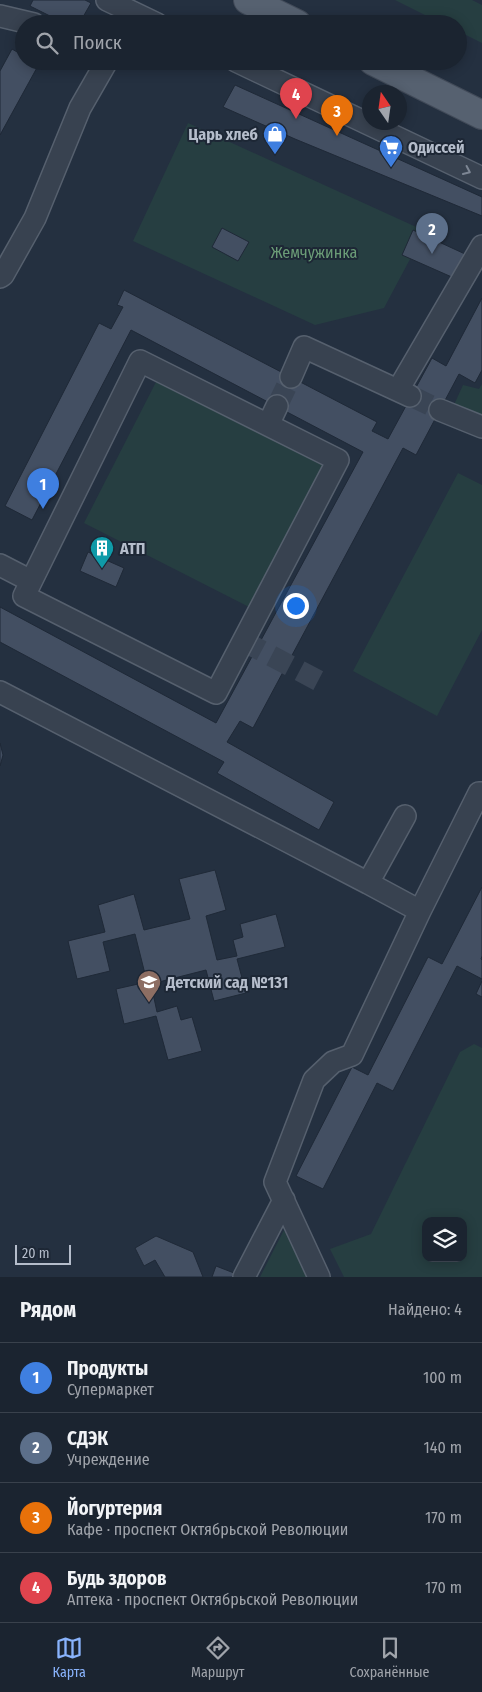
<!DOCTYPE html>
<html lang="ru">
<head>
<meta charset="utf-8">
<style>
	body { margin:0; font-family:"Fira Sans Condensed",sans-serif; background:#28303c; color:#f1f3f6 }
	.controls { position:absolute; right:15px; bottom:15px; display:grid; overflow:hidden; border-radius:10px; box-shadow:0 2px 12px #0003 }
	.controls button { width:45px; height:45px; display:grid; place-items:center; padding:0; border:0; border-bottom:1px solid #39414c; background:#1b2430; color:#f1f3f6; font:25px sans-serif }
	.compass { position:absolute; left:362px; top:85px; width:45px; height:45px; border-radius:50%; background:#1b2430; box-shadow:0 2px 12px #0003; rotate:347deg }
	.scale { position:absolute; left:15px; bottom:12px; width:56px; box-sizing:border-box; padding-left:5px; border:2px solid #b5bdcb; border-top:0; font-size:14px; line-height:18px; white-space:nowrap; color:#b5bdcb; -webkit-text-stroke:4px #1d2735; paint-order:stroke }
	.you { position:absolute; left:295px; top:605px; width:18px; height:18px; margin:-12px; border:4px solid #fff; border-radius:50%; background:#1a73e8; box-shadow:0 0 0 8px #1a73e833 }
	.badge { display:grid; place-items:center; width:32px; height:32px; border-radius:50%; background:#89b3fc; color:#fff; font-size:16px; font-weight:700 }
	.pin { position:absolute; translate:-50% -41px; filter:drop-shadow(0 1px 2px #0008) }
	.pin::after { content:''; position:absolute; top:26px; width:18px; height:15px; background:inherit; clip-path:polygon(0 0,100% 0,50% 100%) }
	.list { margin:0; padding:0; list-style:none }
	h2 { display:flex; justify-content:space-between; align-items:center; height:65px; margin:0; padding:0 20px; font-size:21px }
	h2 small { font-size:16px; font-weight:400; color:#a0a4ab }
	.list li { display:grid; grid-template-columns:32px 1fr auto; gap:15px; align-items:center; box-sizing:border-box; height:70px; padding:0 20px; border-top:1px solid #39414c }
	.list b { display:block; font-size:19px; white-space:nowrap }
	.list p { margin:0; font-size:16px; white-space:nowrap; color:#a0a4ab }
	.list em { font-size:16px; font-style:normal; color:#a0a4ab }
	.icon { flex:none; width:28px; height:28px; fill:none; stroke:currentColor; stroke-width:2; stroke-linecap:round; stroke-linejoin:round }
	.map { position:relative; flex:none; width:482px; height:1277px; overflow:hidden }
	.search { position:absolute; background:#1b2430; box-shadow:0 2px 12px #0003; left:15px; right:15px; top:15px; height:55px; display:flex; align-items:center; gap:12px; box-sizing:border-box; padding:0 18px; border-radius:28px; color:#a0a4ab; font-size:19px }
	.sheet { height:345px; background:#1b2430 }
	nav { display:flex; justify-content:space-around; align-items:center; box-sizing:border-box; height:70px; border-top:1px solid #39414c; background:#1b2430; font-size:14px; color:#a0a4ab }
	nav a { display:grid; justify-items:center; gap:2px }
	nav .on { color:#89b3fc }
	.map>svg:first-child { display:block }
</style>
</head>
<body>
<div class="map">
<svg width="482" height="1277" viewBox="0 0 482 1277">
	<rect width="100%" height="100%" fill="#243040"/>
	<path fill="#263e41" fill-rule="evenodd" d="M395 0H472L482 5V43L458 31V24H443Z
		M188 123 425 231 384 308 315 325 133 241Z
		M156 382 325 464 251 608 84 523Z
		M482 384V416L453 407 463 385 479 389Z
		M458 473 482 485V630L437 716 353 671Z
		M474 1044 482 1048V1277H344L330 1249 371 1234 460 1052ZM426 1221H463V1258H426Z
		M284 1230 307 1277H260Z"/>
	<path fill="#434f62" stroke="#1f2937" d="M33 0H85L91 3 79 24H66L30 6Z
		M12 49 24 56V61H34L39 64 0 135V71Z
		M235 85 482 197V216L295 139 223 107Z
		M222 228 249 242 238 261 212 247Z
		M413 230 465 254 454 278 402 255Z
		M124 290 377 422 372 431 388 439 432 358 446 366 482 298V370L475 383 459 374 416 455 403 448 253 728 240 721 227 742 334 802 319 830 217 773 224 762 0 642V607L216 723 363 452 131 330 32 520 5 506 99 323 111 329 123 307 117 305Z
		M88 552 124 568 116 587 80 571Z
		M0 743 3 755 0 766Z
		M215 870 226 910 206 916 217 960 237 956 233 940 243 937 240 924 276 914 285 947 237 959 246 993 214 1001 206 970 151 984 157 1012 177 1006 181 1020 192 1017 202 1051 168 1060 156 1016 124 1024 116 989 147 982 135 934 103 942 110 971 77 979 68 941 105 932 98 905 134 894 144 930 190 919 179 879Z
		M482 887V956L481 959 482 960V979L457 966 393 1091 377 1083 323 1189 296 1176 352 1067 368 1075 428 957 442 964Z
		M482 981V997L476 994Z
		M156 1236 193 1252 203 1277H165L155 1260 144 1266 135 1248Z
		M216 1266 234 1273 233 1277H212Z"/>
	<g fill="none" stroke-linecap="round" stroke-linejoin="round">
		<path stroke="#3a4555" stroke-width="21" stroke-dasharray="21 11" stroke-linecap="butt" d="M411 396 440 410
			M277 406 291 377
			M243 641 319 681"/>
		<g stroke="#56606e" stroke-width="24">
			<path id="minor" d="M107 0 157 24
				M0 16 34 24
				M236 61 482 178
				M0 277 3 275 35 218 80 108 107 61
				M140 361 338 460 216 693 24 596Z
				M291 377 304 347 410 396
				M398 390 482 246
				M440 410 482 427
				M268 425 277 406
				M0 565 31 581
				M0 692 368 883 405 816
				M420 911 479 793H482
				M244 1277 284 1200
				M319 1277 275 1182 314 1080 333 1062 352 1055 420 911 368 883"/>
		</g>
		<g stroke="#424b59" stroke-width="30">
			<path id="major" d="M248 0 297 24
				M373 61 482 115"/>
		</g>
		<use href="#minor" stroke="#384250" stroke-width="21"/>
		<use href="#major" stroke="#566170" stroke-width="28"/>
	</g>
	<defs><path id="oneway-chevron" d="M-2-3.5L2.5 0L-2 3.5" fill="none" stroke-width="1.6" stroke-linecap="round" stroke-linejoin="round" transform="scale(1.25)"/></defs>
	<use stroke="#7d8694" href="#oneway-chevron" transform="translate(467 171) rotate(25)"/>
	<defs>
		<g id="shop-pin" transform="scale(1.25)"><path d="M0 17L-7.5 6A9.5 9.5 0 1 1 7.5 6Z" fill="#3f7fe0" stroke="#1d2735"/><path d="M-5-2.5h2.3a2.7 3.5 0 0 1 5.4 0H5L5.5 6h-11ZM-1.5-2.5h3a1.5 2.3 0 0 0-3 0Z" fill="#fff"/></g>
		<g id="supermarket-pin" transform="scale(1.25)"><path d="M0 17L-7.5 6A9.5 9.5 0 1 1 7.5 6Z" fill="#3f7fe0" stroke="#1d2735"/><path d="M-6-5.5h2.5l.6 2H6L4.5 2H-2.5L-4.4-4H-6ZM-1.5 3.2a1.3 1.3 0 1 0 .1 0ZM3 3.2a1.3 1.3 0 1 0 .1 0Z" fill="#fff"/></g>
		<g id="building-pin" transform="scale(1.25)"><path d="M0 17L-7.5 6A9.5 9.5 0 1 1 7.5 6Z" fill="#0f9aa8" stroke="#1d2735"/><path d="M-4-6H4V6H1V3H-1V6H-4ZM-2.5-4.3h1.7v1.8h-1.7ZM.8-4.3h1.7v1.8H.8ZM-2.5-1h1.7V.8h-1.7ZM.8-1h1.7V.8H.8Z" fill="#fff"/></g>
		<g id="school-pin" transform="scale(1.25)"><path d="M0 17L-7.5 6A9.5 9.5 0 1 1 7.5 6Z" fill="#8d6e63" stroke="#1d2735"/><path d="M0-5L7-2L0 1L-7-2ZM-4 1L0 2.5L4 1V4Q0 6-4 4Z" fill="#fff"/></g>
	</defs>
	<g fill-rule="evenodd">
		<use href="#shop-pin" x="275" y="134"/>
		<use href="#supermarket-pin" x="391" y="147"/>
		<use href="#building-pin" x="102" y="548"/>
		<use href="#school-pin" x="149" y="982"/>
	</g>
	<g text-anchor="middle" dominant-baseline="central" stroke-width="4" stroke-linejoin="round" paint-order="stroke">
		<g font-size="16" font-weight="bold" fill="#b5bdcb" stroke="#1d2735" text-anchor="start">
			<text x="258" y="134" text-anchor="end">Царь хлеб</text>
			<text x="408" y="147">Одиссей</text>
			<text x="120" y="548">АТП</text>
			<text x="166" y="982">Детский сад №131</text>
		</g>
		<g font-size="16" fill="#6b9c77" stroke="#1d2735">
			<text x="314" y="252">Жемчужинка</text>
		</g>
	</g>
</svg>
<div class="controls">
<button><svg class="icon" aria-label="layers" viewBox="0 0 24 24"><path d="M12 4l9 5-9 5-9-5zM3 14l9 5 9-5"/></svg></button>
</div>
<svg class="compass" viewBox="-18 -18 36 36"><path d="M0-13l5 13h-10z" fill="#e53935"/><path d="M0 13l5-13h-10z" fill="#a0a4ab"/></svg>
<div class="scale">20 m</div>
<div class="you"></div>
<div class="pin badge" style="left:43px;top:509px;background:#3f7fe0">1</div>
<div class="pin badge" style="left:432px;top:254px;background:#5c6f8a">2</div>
<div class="pin badge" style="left:337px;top:136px;background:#e8710a">3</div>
<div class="pin badge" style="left:296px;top:119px;background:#e0444e">4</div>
<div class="search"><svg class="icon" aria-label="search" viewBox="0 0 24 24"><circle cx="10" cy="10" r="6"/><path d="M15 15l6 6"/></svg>Поиск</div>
</div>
<section class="sheet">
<h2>Рядом<small>Найдено: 4</small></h2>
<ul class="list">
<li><span class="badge" style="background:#3f7fe0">1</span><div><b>Продукты</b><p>Супермаркет</p></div><em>100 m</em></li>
<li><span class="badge" style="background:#5c6f8a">2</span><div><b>СДЭК</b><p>Учреждение</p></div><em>140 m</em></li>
<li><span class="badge" style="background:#e8710a">3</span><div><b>Йогуртерия</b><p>Кафе · проспект Октябрьской Революции</p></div><em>170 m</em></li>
<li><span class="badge" style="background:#e0444e">4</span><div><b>Будь здоров</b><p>Аптека · проспект Октябрьской Революции</p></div><em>170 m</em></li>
</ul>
</section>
<nav>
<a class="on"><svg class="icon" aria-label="map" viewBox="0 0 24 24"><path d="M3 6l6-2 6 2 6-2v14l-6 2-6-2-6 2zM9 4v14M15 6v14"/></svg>Карта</a>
<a><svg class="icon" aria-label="directions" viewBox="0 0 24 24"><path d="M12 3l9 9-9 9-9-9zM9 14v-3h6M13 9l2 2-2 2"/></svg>Маршрут</a>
<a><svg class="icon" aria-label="saved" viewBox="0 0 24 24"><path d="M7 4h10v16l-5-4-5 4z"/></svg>Сохранённые</a>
</nav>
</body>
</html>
